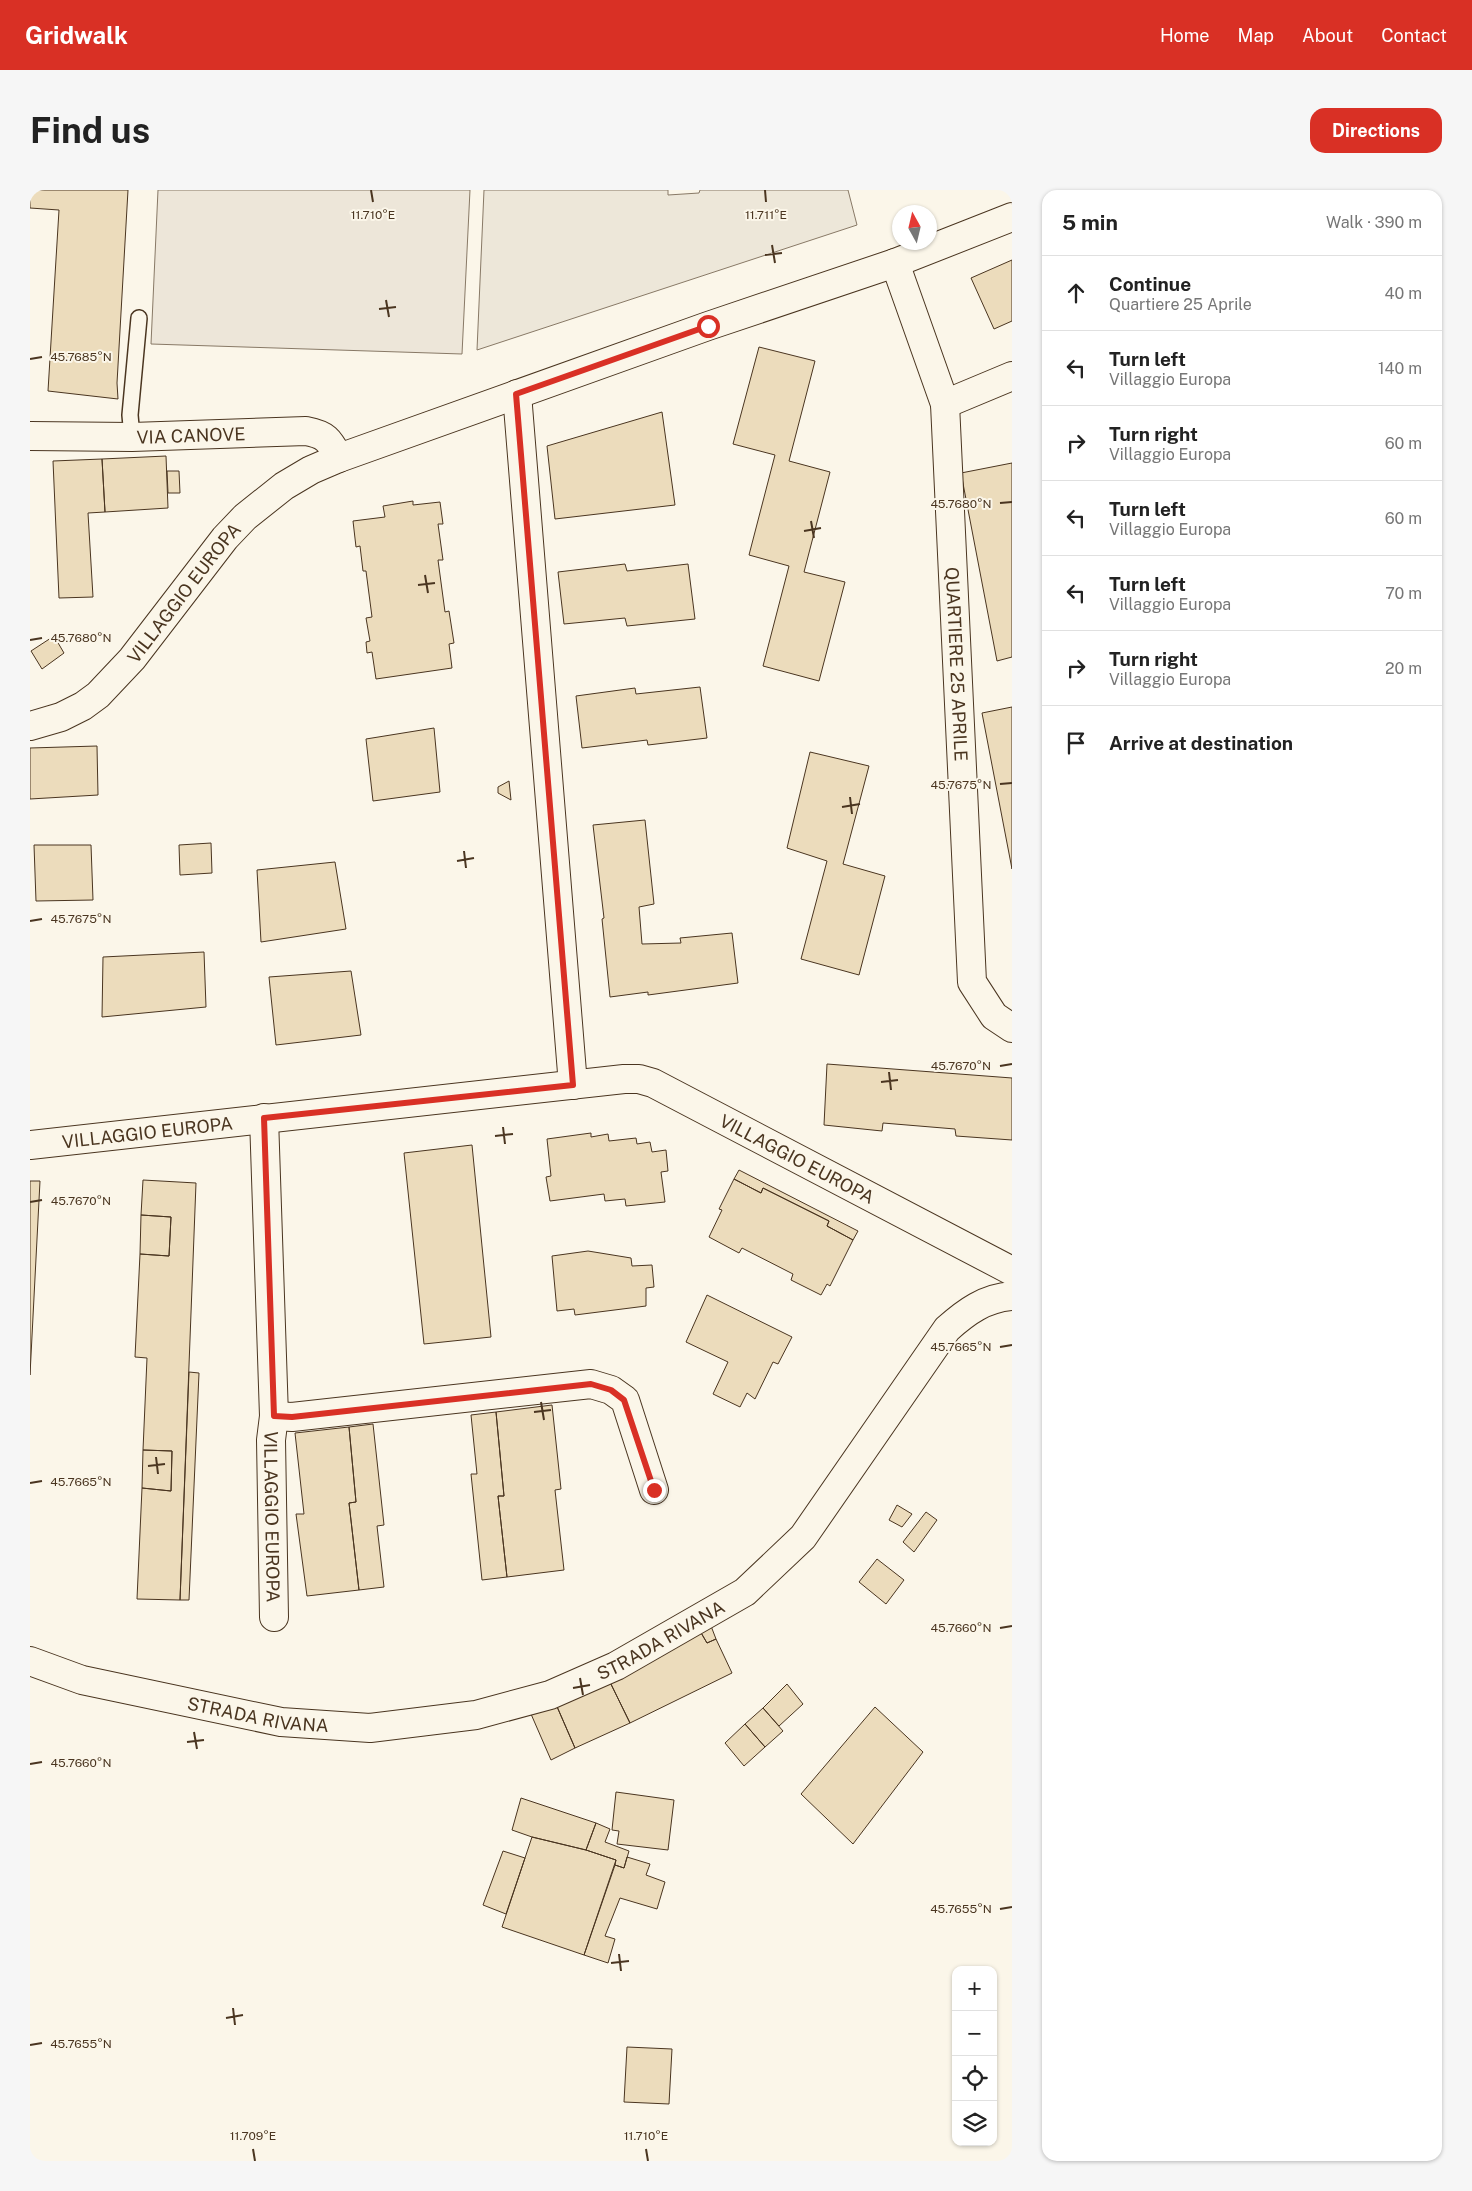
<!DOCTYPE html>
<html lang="en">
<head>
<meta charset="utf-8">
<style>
	body { margin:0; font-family:"Public Sans",sans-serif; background:#f6f6f6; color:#222 }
	.controls { position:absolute; right:15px; bottom:15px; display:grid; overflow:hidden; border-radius:10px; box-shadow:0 1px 4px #0004 }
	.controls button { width:45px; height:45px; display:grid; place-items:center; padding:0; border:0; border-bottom:1px solid #e0e0e0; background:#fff; color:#222; font:25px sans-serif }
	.compass { position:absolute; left:862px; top:15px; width:45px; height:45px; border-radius:50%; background:#fff; box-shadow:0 1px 4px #0004; rotate:352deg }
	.stop { position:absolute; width:15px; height:15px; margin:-11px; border:4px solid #d93025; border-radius:50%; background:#fff }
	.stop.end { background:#d93025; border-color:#fff; box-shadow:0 1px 5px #0008 }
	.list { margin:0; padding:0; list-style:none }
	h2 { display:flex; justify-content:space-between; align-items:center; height:65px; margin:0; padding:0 20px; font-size:21px }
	h2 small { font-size:16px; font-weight:400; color:#767676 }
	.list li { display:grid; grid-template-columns:32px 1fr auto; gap:15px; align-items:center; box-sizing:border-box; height:75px; padding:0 20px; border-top:1px solid #e0e0e0 }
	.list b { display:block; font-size:19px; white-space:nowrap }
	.list p { margin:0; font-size:16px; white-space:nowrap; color:#767676 }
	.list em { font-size:16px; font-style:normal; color:#767676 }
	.icon { flex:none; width:28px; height:28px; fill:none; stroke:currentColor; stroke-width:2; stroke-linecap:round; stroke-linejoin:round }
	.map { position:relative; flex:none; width:982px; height:1971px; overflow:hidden; border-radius:15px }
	header { display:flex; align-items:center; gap:30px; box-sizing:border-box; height:70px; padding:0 25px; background:#d93025; color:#fff }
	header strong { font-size:24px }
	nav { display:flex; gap:28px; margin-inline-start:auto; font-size:18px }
	.intro { display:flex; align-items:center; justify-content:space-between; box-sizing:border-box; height:120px; padding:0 30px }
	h1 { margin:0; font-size:35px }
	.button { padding:12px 22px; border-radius:15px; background:#d93025; color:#fff; font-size:18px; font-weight:700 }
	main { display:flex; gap:30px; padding:0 30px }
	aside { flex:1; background:#fff; border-radius:15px; box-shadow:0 1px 4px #0004 }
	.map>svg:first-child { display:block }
</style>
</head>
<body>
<header>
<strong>Gridwalk</strong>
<nav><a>Home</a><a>Map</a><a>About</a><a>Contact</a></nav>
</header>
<div class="intro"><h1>Find us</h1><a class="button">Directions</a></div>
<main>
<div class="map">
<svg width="982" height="1971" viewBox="0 0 982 1971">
	<rect width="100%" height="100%" fill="#fbf6e9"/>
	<path fill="#ede6d9" stroke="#887966" d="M128 0H440L432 164 121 154Z"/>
	<path fill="#ede7d9" stroke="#887966" d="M454 0H638V5L669 3 670 0H818L827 35 447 160Z"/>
	<path fill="#ecdcbc" stroke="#4a3520" d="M0 0H98L87 193 88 209 18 201 29 20 0 18Z
		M982 70V131L964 139 941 88Z
		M729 157 785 171 759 271 800 282 774 382 815 392 789 491 733 476 759 376 719 365 745 265 703 254Z
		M632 222 645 315 525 329 517 256Z
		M136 266 138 318 75 322 72 269Z
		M72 269 75 322 58 323 63 407 29 408 23 271Z
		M982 273V467L967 471 931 283Z
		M137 281H149L150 303H138Z
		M383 311V315L410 312 413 334H408L413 370H408L415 422 419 421 424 453 419 454 422 478 346 489 342 462 337 463 336 452 340 451 336 428 342 427 336 381H333L330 356 326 357 323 331 355 327 353 316Z
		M595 374 597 381 658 374 665 429 597 436 595 428 534 434 528 382Z
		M24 446 34 463 12 479 1 461Z
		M670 497 677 548 618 555 617 550 552 558 546 506 605 498 606 504Z
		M982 517V679L952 523Z
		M404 538 410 602 343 611 336 549Z
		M67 556 68 605 0 609V558Z
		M780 562 839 576 813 674 855 686 829 785 771 769 797 671 757 658Z
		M479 591 481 610 468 603V597Z
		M615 630 624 714 609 717 612 754 651 753 650 748 702 743 708 793 618 805V802L580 807 572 729 574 728 563 635Z
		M181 653 182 683 150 685 149 655Z
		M4 655H61L63 710 6 711Z
		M305 672 316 739 231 752 227 680Z
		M174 762 176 817 72 827 73 767Z
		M321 781 331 845 246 855 239 787Z
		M797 874 982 888V950L926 946 925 939 853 933 852 941 794 935Z
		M561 943V947L578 944 579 951 606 948 607 954 620 952 622 962 636 960 638 981 631 982 635 1012 596 1016 595 1009 575 1011 574 1004 520 1011 516 987 521 986 517 949Z
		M442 955 461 1147 394 1154 374 963Z
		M709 980 828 1041 823 1050 797 1036 799 1031 733 998 731 1003 704 989Z
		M704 989 731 1003 733 998 799 1031 797 1036 823 1050 800 1096 797 1094 791 1105 761 1090 763 1084 712 1058 709 1063 679 1047 692 1020 689 1019Z
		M113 990 166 993 150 1410 107 1409 112 1298 141 1301 142 1261 113 1260 117 1168 105 1167 110 1064 139 1066 141 1027 111 1025Z
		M0 991H10L0 1185Z
		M111 1025 141 1027 139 1066 110 1064Z
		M558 1061 601 1068 602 1076 622 1075 624 1097 616 1098V1116L545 1125 544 1119 527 1121 522 1066Z
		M677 1105 762 1147 748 1174 743 1172 725 1209 717 1203 710 1217 683 1204 698 1172 656 1152Z
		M159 1182 169 1183 159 1410H150Z
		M522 1215 531 1299 525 1300 534 1380 477 1387 468 1306H474L466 1222Z
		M466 1222 474 1306H468L477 1387 452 1390 441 1284H447L441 1225Z
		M343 1234 354 1335 347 1336 354 1397 329 1400 319 1313 326 1312 319 1237Z
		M319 1237 326 1312 319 1313 329 1400 277 1406 266 1324H274L265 1243Z
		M113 1260 142 1261 141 1301 112 1298Z
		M867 1315 882 1324 872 1337 859 1330Z
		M896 1322 907 1330 884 1362 873 1352Z
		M847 1369 874 1390 856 1414 829 1392Z
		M681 1436 686 1449 677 1453 670 1441Z
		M670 1441 677 1453 686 1449 702 1483 600 1533 577 1486Z
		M577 1486 600 1533 545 1558 525 1512Z
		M757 1494 773 1514 749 1536 733 1518Z
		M525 1512 545 1558 521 1570 501 1524Z
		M845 1517 893 1562 823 1654 771 1604Z
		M733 1518 753 1541 735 1557 715 1534Z
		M715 1534 735 1557 714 1576 695 1553Z
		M586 1602 644 1610 638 1660 587 1654 589 1641 582 1640Z
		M491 1608 566 1633 556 1660 502 1647 482 1640Z
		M566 1633 580 1639 575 1652 599 1661 594 1678 585 1675 586 1670 556 1660Z
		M502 1647 556 1660 586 1670 554 1765 472 1737Z
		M473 1661 495 1668 476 1724 453 1715Z
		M597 1667 620 1674 616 1685 635 1692 627 1719 590 1708 575 1746 585 1749 578 1773 554 1765 585 1675 594 1678Z
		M597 1857 642 1859 639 1914 594 1912Z"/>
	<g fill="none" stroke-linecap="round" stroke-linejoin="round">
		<g stroke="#4a3520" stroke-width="18">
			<path id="lane" d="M102 247 100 225 109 128"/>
		</g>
		<g stroke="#4a3520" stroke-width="30">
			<g id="street">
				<path id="s1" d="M865 73 915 214 942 792 964 826 982 838"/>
				<path d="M487 204 543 895"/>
				<path d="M915 214 982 186"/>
				<path id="s2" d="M0 246 102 247 276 241C297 245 299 250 309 268"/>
				<path id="s3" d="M0 536 31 527 53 516 68 505 102 469 195 348 215 327 254 296 281 280 309 268 678 136 865 73 982 27"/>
				<path id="s4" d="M234 928 244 1226 241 1250 244 1427"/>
				<path id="s5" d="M0 955 594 889H609L623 893 982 1081"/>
				<path d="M244 1226 262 1227 561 1194 581 1200 595 1210 624 1300"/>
				<path id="s6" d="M0 1471 52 1490 251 1532 340 1538 446 1525 520 1505 586 1476 715 1402 773 1347 917 1139C936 1122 955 1108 982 1106"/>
			</g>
		</g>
		<use href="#lane" stroke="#fbf6e9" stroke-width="15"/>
		<use href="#street" stroke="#fbf6e9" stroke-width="28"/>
	</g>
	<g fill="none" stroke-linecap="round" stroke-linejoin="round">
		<path stroke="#d93025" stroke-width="6" d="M624 1300 594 1210 581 1200 561 1194 262 1227 244 1226 234 928 543 895 486 204 678 136"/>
	</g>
	<path fill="none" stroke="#4a3520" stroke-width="2" d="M341 0 343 12M735 0 736 12M742 55 745 73M735 65 752 63M356 110 359 127M349 119 366 117M0 169 12 167M970 313 982 312M781 331 784 348M774 341 791 338M395 385 398 403M388 395 405 393M0 450 12 448M970 594 982 593M820 607 822 624M812 617 830 614M434 661 436 678M427 671 444 668M0 731 12 729M970 876 982 874M859 882 861 900M851 892 868 890M473 937 475 954M465 946 483 944M0 1012 12 1010M970 1157 982 1155M511 1212 514 1230M504 1222 521 1220M126 1267 128 1284M118 1276 135 1274M0 1293 12 1291M970 1438 982 1436M550 1488 553 1505M543 1498 560 1495M164 1542 167 1559M157 1552 174 1550M0 1574 12 1572M970 1719 982 1717M589 1764 591 1781M581 1773 599 1771M203 1818 205 1835M196 1828 213 1825M0 1855 12 1853M223 1959 225 1971M616 1959 618 1971"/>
	<g text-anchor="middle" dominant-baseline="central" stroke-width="4" stroke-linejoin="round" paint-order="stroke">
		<g font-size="18" fill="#4a3520" stroke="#fbf6e9">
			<text stroke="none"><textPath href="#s2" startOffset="161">VIA CANOVE</textPath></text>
			<text stroke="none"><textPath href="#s3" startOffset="209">VILLAGGIO EUROPA</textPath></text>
			<text stroke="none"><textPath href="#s1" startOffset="410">QUARTIERE 25 APRILE</textPath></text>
			<text stroke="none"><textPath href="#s5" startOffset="118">VILLAGGIO EUROPA</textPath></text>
			<text stroke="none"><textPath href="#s5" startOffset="790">VILLAGGIO EUROPA</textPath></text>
			<text stroke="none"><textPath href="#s4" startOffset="399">VILLAGGIO EUROPA</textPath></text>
			<text stroke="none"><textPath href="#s6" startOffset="655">STRADA RIVANA</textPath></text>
			<text stroke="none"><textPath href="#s6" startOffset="235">STRADA RIVANA</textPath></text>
		</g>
	</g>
	<g font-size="12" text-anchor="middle" fill="#4a3520" stroke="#fbf6e9" stroke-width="4" stroke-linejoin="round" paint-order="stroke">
		<text x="343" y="29">11.710°E</text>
		<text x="736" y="29">11.711°E</text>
		<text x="51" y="171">45.7685°N</text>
		<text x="931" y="318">45.7680°N</text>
		<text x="51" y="452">45.7680°N</text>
		<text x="931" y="599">45.7675°N</text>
		<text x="51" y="733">45.7675°N</text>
		<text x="931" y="880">45.7670°N</text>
		<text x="51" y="1015">45.7670°N</text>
		<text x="931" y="1161">45.7665°N</text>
		<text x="51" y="1296">45.7665°N</text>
		<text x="931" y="1442">45.7660°N</text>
		<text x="51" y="1577">45.7660°N</text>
		<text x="931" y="1723">45.7655°N</text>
		<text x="51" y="1858">45.7655°N</text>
		<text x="223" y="1950">11.709°E</text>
		<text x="616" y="1950">11.710°E</text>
	</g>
</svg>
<div class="controls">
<button>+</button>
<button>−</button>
<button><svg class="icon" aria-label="locate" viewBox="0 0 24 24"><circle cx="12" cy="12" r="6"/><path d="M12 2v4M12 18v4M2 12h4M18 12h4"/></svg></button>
<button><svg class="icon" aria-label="layers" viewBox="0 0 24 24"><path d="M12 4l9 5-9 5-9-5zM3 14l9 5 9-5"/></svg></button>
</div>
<svg class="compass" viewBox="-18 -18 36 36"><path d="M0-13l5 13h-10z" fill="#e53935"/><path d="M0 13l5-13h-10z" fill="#767676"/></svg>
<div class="stop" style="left:678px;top:136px"></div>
<div class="stop end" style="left:624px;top:1300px"></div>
</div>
<aside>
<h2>5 min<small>Walk · 390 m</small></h2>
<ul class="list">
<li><svg class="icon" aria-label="ahead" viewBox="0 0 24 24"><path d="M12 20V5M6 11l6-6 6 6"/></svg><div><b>Continue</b><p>Quartiere 25 Aprile</p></div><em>40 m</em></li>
<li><svg class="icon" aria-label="left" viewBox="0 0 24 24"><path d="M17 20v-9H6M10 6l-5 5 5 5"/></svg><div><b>Turn left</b><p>Villaggio Europa</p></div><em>140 m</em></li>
<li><svg class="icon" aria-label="right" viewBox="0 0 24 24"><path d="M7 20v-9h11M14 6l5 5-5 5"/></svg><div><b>Turn right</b><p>Villaggio Europa</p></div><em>60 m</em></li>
<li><svg class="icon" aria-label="left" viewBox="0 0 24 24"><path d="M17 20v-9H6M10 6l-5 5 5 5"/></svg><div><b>Turn left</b><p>Villaggio Europa</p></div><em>60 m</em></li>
<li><svg class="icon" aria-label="left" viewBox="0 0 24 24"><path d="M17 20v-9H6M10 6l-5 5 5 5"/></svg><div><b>Turn left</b><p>Villaggio Europa</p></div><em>70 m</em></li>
<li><svg class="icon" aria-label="right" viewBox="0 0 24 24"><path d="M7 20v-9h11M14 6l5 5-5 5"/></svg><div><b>Turn right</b><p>Villaggio Europa</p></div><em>20 m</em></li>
<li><svg class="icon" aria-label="arrive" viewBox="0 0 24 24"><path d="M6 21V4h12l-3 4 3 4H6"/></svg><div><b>Arrive at destination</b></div></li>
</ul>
</aside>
</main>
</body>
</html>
